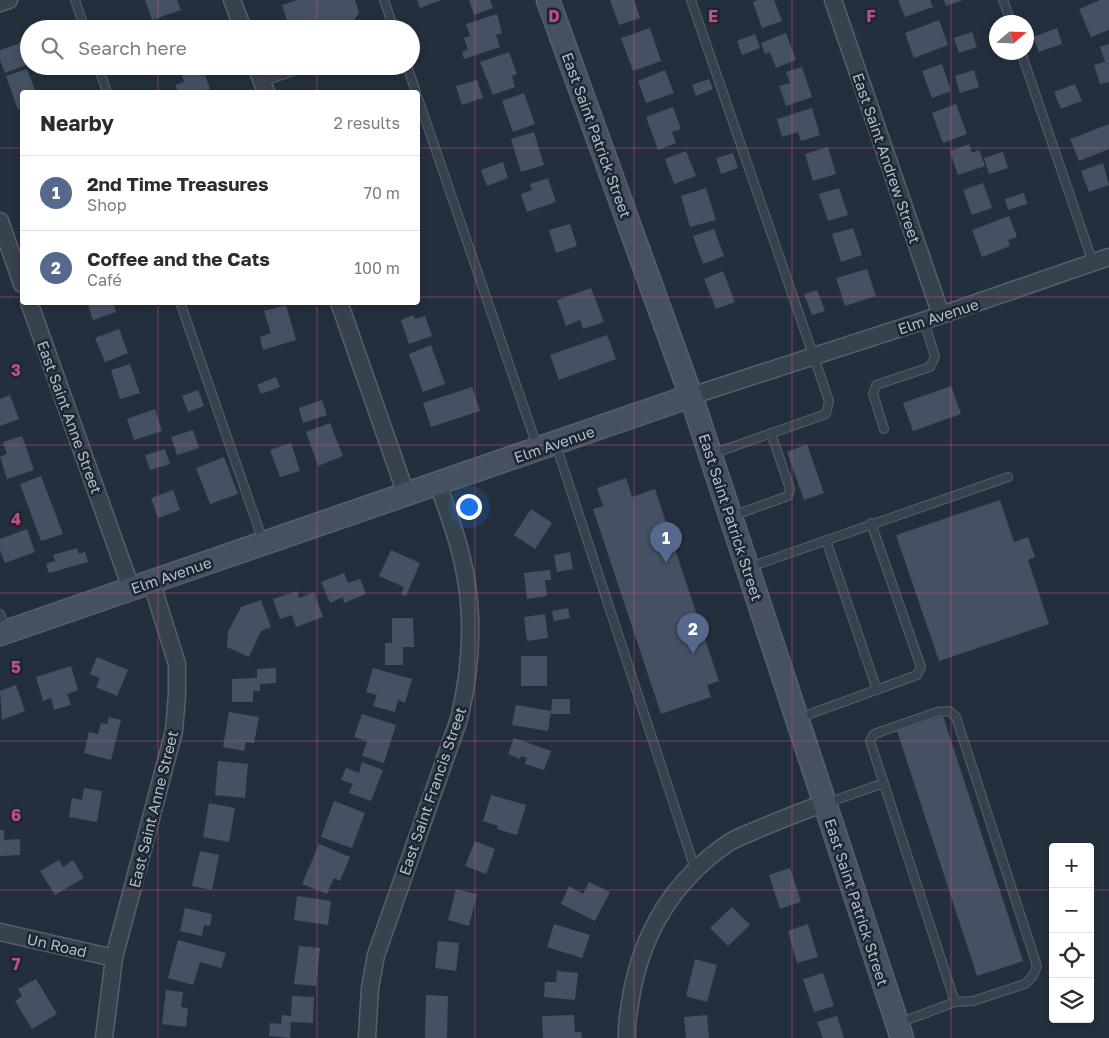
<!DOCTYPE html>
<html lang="en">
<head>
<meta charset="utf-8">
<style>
	body { margin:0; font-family:"Golos Text",sans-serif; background:#f7f7f7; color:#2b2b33 }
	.controls { position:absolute; right:15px; bottom:15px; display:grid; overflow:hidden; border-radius:5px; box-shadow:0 2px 8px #0003 }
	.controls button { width:45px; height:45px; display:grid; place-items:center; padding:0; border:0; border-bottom:1px solid #e1e1e2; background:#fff; color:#2b2b33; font:25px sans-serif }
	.compass { position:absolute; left:989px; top:15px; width:45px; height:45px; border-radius:50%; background:#fff; box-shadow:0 2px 8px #0003; rotate:71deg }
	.you { position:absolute; left:468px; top:506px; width:18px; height:18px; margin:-12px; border:4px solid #fff; border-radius:50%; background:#1a73e8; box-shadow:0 0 0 8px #1a73e833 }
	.badge { display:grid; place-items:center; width:32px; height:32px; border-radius:50%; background:#56698c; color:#fff; font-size:16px; font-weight:700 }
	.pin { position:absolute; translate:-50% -41px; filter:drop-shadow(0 1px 2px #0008) }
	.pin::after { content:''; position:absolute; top:26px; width:18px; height:15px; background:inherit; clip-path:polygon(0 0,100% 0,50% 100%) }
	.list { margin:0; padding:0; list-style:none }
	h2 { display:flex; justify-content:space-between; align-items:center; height:65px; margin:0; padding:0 20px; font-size:21px }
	h2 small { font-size:16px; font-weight:400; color:#7c7c81 }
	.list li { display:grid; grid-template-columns:32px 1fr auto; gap:15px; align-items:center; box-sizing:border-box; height:75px; padding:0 20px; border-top:1px solid #e1e1e2 }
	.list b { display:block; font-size:19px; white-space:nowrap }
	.list p { margin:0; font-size:16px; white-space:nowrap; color:#7c7c81 }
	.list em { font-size:16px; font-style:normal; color:#7c7c81 }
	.icon { flex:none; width:28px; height:28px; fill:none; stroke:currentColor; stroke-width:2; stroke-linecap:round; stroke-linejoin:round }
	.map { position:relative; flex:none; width:1109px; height:1038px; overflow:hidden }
	.search { position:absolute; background:#fff; box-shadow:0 2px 8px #0003; left:20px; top:20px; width:400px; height:55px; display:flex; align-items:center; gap:12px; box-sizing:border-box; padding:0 18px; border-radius:28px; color:#7c7c81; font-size:19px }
	.panel { position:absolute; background:#fff; box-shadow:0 2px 8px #0003; left:20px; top:90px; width:400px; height:215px; border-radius:5px }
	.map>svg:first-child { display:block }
</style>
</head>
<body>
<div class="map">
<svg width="1109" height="1038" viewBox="0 0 1109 1038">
	<rect width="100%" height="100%" fill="#242f3e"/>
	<path fill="#455162" d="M145 0H177L181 10 152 20Z
		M297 0H355L359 13 347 29H290L282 5Z
		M417 0H441L420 8Z
		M469 0H490L493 8 474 15Z
		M610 0H634L640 18 619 25Z
		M758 0H774L782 21 762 28 753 2Z
		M898 0H930L933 7 905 17Z
		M944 0H963L946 6Z
		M1100 0H1109V30L1091 37 1079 9Z
		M497 14 502 33 496 35 500 47 464 59 462 52 468 50 464 38 470 36 466 24Z
		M939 20 948 45 914 58 905 33Z
		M186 21 189 29H164L163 28Z
		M650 28 661 61 633 71 621 38Z
		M1057 28 1062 44 1039 52 1033 37Z
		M972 32 977 47 959 53 954 38Z
		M786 33 796 60 776 68 770 52 765 54 761 43Z
		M755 34 760 48 742 55 737 41Z
		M29 40V64L5 73 0 60V50Z
		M1109 44V82L1100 84 1094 65 1105 62 1100 47Z
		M509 52 517 74 512 76 515 87 493 95 480 62Z
		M942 64 951 91 932 98 922 71Z
		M179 66H202L210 89 198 92H178L175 85 184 82Z
		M802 67 812 97 786 106 779 86 790 83 786 72Z
		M27 69 36 92H22V108L18 110 6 76Z
		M665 70 674 93 646 103 638 81Z
		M974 70 979 87 960 93 955 76Z
		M709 79 713 89 696 96 692 85Z
		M477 80 483 98 462 105 456 86Z
		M1075 84 1082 101 1061 109 1054 92Z
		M524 93 535 124 513 132 502 101Z
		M956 104 967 134 943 143 932 113Z
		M673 107 681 129 672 132 676 143 658 150 646 117Z
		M812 108 820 135 801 141 798 132 782 137 777 119Z
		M1109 124V149L1079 161 1070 139Z
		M534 132 544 165 521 172 511 139Z
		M969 144 972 153 979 150 985 166 958 175 950 151Z
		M828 147 836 174 813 181 805 154Z
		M686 151 696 176 674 184 665 159Z
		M1003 152 1008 168 989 174 984 158Z
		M733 153 738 168 721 174 716 158Z
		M503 162 508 178 487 186 481 170Z
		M1103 163 1109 185 1089 192 1081 171Z
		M548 178 556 202 527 212 521 194 532 190 530 184Z
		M983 183 992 208 972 215 963 190Z
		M706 188 716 220 690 227 681 196Z
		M839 188 848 215 828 221 819 194Z
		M1024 193 1027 204 1008 210 1005 199Z
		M1009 216 1017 237 1008 240 1010 246 982 257 972 230Z
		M570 224 577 246 556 253 549 230Z
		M853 228 862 255 841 262 832 234Z
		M714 229 724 256 703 264 693 236Z
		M867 269 876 296 845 306 836 278Z
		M723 271 735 302 716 309 704 279Z
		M591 288 604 322 583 329 580 320 566 326 557 300Z
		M817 290 825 311 812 315 804 294Z
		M87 302H113L116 312 93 320Z
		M286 305 296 340 263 350 260 337 271 333 264 311Z
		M413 315 415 319 425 316 432 336 409 344 401 320Z
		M119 329 128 353 105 362 95 338Z
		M607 335 616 359 559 380 550 355Z
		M431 345 445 384 423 392 409 354Z
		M130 364 140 393 120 399 111 370Z
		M276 377 280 387 261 394 257 385Z
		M951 386 961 414 913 431 903 403Z
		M472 387 480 411 431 427 423 403Z
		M198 390 204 406 188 412 182 396Z
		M10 395 19 419 0 426V399Z
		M322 400 327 415 303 423 299 408Z
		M155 409 162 431 134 440 127 419Z
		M330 423 343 456 318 466 306 432Z
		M193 430 199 448 177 455 171 437Z
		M22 436 34 470 7 479 0 457 7 454 3 442Z
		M291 443 300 471 280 477 270 450Z
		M807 444 824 493 804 500 787 452Z
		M165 449 170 464 150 470 145 455Z
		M224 457 238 494 210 504 196 468Z
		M41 476 63 534 41 541 20 484Z
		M626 478 632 497 655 489 719 681 707 685 711 697 661 714 593 509 603 506 597 488Z
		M173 490 180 510 158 518 151 498Z
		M1000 500 1014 542 1028 537 1035 557 1028 560 1049 624 939 661 896 535Z
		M531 509 552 523 535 549 514 535Z
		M27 529 35 552 5 563 0 550V539Z
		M77 548 79 554 85 552 88 562 49 573 46 564 55 561 53 555Z
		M391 550 420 563 406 596 401 594 404 587 379 576Z
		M570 552 573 569 557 572 554 555Z
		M550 570 551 580H545L547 596 527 599 524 573Z
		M344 573 348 583 360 579 366 594 344 603 343 597 330 603 321 582Z
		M297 591 299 598 314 592 323 617 296 627 292 615 280 619 273 599Z
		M261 600 271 627 261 631 249 657 227 647 228 632 241 607Z
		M568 608 570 618 554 621 552 611Z
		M545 614 548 638 527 641 524 617Z
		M392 618H413L414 647H403V665H385V643H392Z
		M521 656H547V686H521Z
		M97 657 128 670 117 696 96 687 100 678 90 674Z
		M71 666 78 690 67 694 71 705 54 710 51 698 43 701 36 677Z
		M276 668V683L260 684V691H253V702H232V679L257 678V669Z
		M373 668 412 679 405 703 398 700 395 712 373 706 377 695 366 692Z
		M16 685 25 711 2 720 0 691Z
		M552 699H570V714H551Z
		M516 705 551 711 548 731 512 725Z
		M229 712 259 717 254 743 246 742 244 751 223 747Z
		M362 714 396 725 384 763 362 756 367 741 354 737Z
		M943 716 1023 961 977 976 897 731Z
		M109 717 121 720 111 760 84 753 89 732 98 734 101 723 107 724Z
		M514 738 551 751 544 770 525 764 527 758 521 756 520 759 508 754Z
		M218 761 248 764 245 798 215 795Z
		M362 762 383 770 371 801 349 793 353 784 341 780 346 768 359 773Z
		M84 788 102 791 97 822 69 817 72 798 82 800Z
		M491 795 526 805 517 835 497 829 498 826 483 821Z
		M334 801 365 813 352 848 321 837Z
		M209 803 235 808 229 842 203 837Z
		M0 830H4V840L20 839V855L0 856Z
		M475 841 495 849 486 874 465 866Z
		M319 844 350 857 340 881 334 878 327 894 302 884Z
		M200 851 219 855 212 890 192 886Z
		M59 860 63 867 73 860 84 878 55 895 40 871Z
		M790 868 801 902 780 909 769 875Z
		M589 882 610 892 595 921 561 904 569 886 583 894Z
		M456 889 477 894 469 926 448 920Z
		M297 896 331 901 328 925 294 920Z
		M732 907 750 925 728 946 710 928Z
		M185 908 212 914 210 926 204 925 202 936 180 931Z
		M554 924 590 935 582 958 547 947Z
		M808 924 818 957 797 963 788 931Z
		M178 940 226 953 221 968 200 962 193 985 168 978Z
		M438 941 459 943 456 971 435 968Z
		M299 946 320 948 316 986 294 984Z
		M695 959 717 965 707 1002 686 996Z
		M557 971 578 973 575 1000 544 997 545 982H556Z
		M823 973 834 1006 814 1012 803 979Z
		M36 979 57 1014 32 1029 15 1001 22 996 18 989Z
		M166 990 183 992 181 1007 188 1008 186 1027 162 1024Z
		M426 995 448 996 447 1038H425Z
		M292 996 314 997 313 1023 291 1022 290 1038 269 1036 270 1023 281 1024 282 1015 291 1016Z
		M574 1015 575 1032H581L582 1038H543L542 1016Z
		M707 1015 709 1038H686L684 1017Z
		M837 1016 844 1038H823L817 1022Z"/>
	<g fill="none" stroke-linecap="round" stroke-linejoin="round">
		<g stroke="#565f6c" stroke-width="10">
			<path id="lane" d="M75 0 85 29
				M384 0 394 29
				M691 0 829 401 826 414 712 454
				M1003 0 1011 22
				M1021 52 1093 263
				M98 66 107 92
				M407 66 416 92
				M262 82 307 66
				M418 98 537 446
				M180 302 263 541
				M884 429 873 394 876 385 930 367 935 357 924 321
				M556 445 695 869
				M732 516 788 496 790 489 771 433
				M826 540 877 690
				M750 567 1008 477
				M0 614 6 631
				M799 718 917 675 921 667 871 523
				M827 803 884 783
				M899 1023 955 1002 973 1001 1025 984 1033 976 1037 966 956 717 949 711 937 712 874 734 870 741 955 1002"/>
		</g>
		<g stroke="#565f6c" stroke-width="19">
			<path id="street" d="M232 0 243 29
				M833 0 941 315
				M0 3 9 0
				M256 66 266 92
				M0 221 22 284
				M29 302 131 588
				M339 302 406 494
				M691 396 941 315 1109 257
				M0 932 114 958
				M104 1038 114 958 174 731 177 695V664L151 581
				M367 1038 370 988 376 955 459 719C470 674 474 626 466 579 461 547 449 515 438 484
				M627 1038C626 1024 629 1011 631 997 642 933 673 881 727 844 735 838 745 835 754 831 777 821 800 812 825 803"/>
		</g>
		<g stroke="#565f6c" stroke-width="25">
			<path id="secondary" d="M548 0 691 396 902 1038
				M0 634 691 396"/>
		</g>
		<use href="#lane" stroke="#38414e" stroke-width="8"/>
		<use href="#street" stroke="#38414e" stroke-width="16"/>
		<use href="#secondary" stroke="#465061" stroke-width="22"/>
	</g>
	<path fill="none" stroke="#bd5182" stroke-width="1" stroke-opacity="0.55" d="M158 0V29M317 0V29M475 0V1038M634 0V1038M792 0V1038M951 0V1038M158 66V92M317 66V92M0 148H22M418 148H1109M0 297H22M418 297H1109M158 302V1038M317 302V1038M0 445H1109M0 593H1109M0 741H1109M0 890H1053M1090 890H1109"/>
	<g text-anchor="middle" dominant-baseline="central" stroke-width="5" stroke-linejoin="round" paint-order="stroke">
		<g font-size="15" fill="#b4bcc9" stroke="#1d2633">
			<text transform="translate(597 135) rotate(70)">East Saint Patrick Street</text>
			<text transform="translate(887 158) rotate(71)">East Saint Andrew Street</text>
			<text transform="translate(938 316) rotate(-18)">Elm Avenue</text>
			<text transform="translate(70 417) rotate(70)">East Saint Anne Street</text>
			<text transform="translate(554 444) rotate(-19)">Elm Avenue</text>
			<text transform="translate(731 517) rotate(72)">East Saint Patrick Street</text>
			<text transform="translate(171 575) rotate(-19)">Elm Avenue</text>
			<text transform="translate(432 791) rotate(-71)">East Saint Francis Street</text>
			<text transform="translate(153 809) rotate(-76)">East Saint Anne Street</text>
			<text transform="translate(857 902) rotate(72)">East Saint Patrick Street</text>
			<text transform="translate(57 945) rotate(13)">Un Road</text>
		</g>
	</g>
	<g font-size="16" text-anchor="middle" font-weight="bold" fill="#bd5182" stroke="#1d2633" stroke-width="5" stroke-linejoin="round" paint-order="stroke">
		<text x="554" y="22">D</text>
		<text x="713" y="22">E</text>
		<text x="871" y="22">F</text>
		<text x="16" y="376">3</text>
		<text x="16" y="525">4</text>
		<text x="16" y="673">5</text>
		<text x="16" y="821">6</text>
		<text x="16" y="970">7</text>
	</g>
</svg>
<div class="controls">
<button>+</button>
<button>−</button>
<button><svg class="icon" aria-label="locate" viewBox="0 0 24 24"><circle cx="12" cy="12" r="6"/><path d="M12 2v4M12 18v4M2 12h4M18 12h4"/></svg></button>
<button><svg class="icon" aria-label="layers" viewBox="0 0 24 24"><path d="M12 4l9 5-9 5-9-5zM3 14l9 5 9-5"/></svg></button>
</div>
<svg class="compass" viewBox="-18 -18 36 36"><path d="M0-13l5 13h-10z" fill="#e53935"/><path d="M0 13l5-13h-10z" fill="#7c7c81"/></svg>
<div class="you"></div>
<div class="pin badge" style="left:666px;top:563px">1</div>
<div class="pin badge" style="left:693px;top:654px">2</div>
<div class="search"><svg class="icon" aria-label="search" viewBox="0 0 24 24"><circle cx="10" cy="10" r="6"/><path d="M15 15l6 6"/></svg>Search here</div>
<section class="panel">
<h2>Nearby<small>2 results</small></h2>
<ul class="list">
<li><span class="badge">1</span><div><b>2nd Time Treasures</b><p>Shop</p></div><em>70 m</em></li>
<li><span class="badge">2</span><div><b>Coffee and the Cats</b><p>Café</p></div><em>100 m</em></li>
</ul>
</section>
</div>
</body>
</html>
